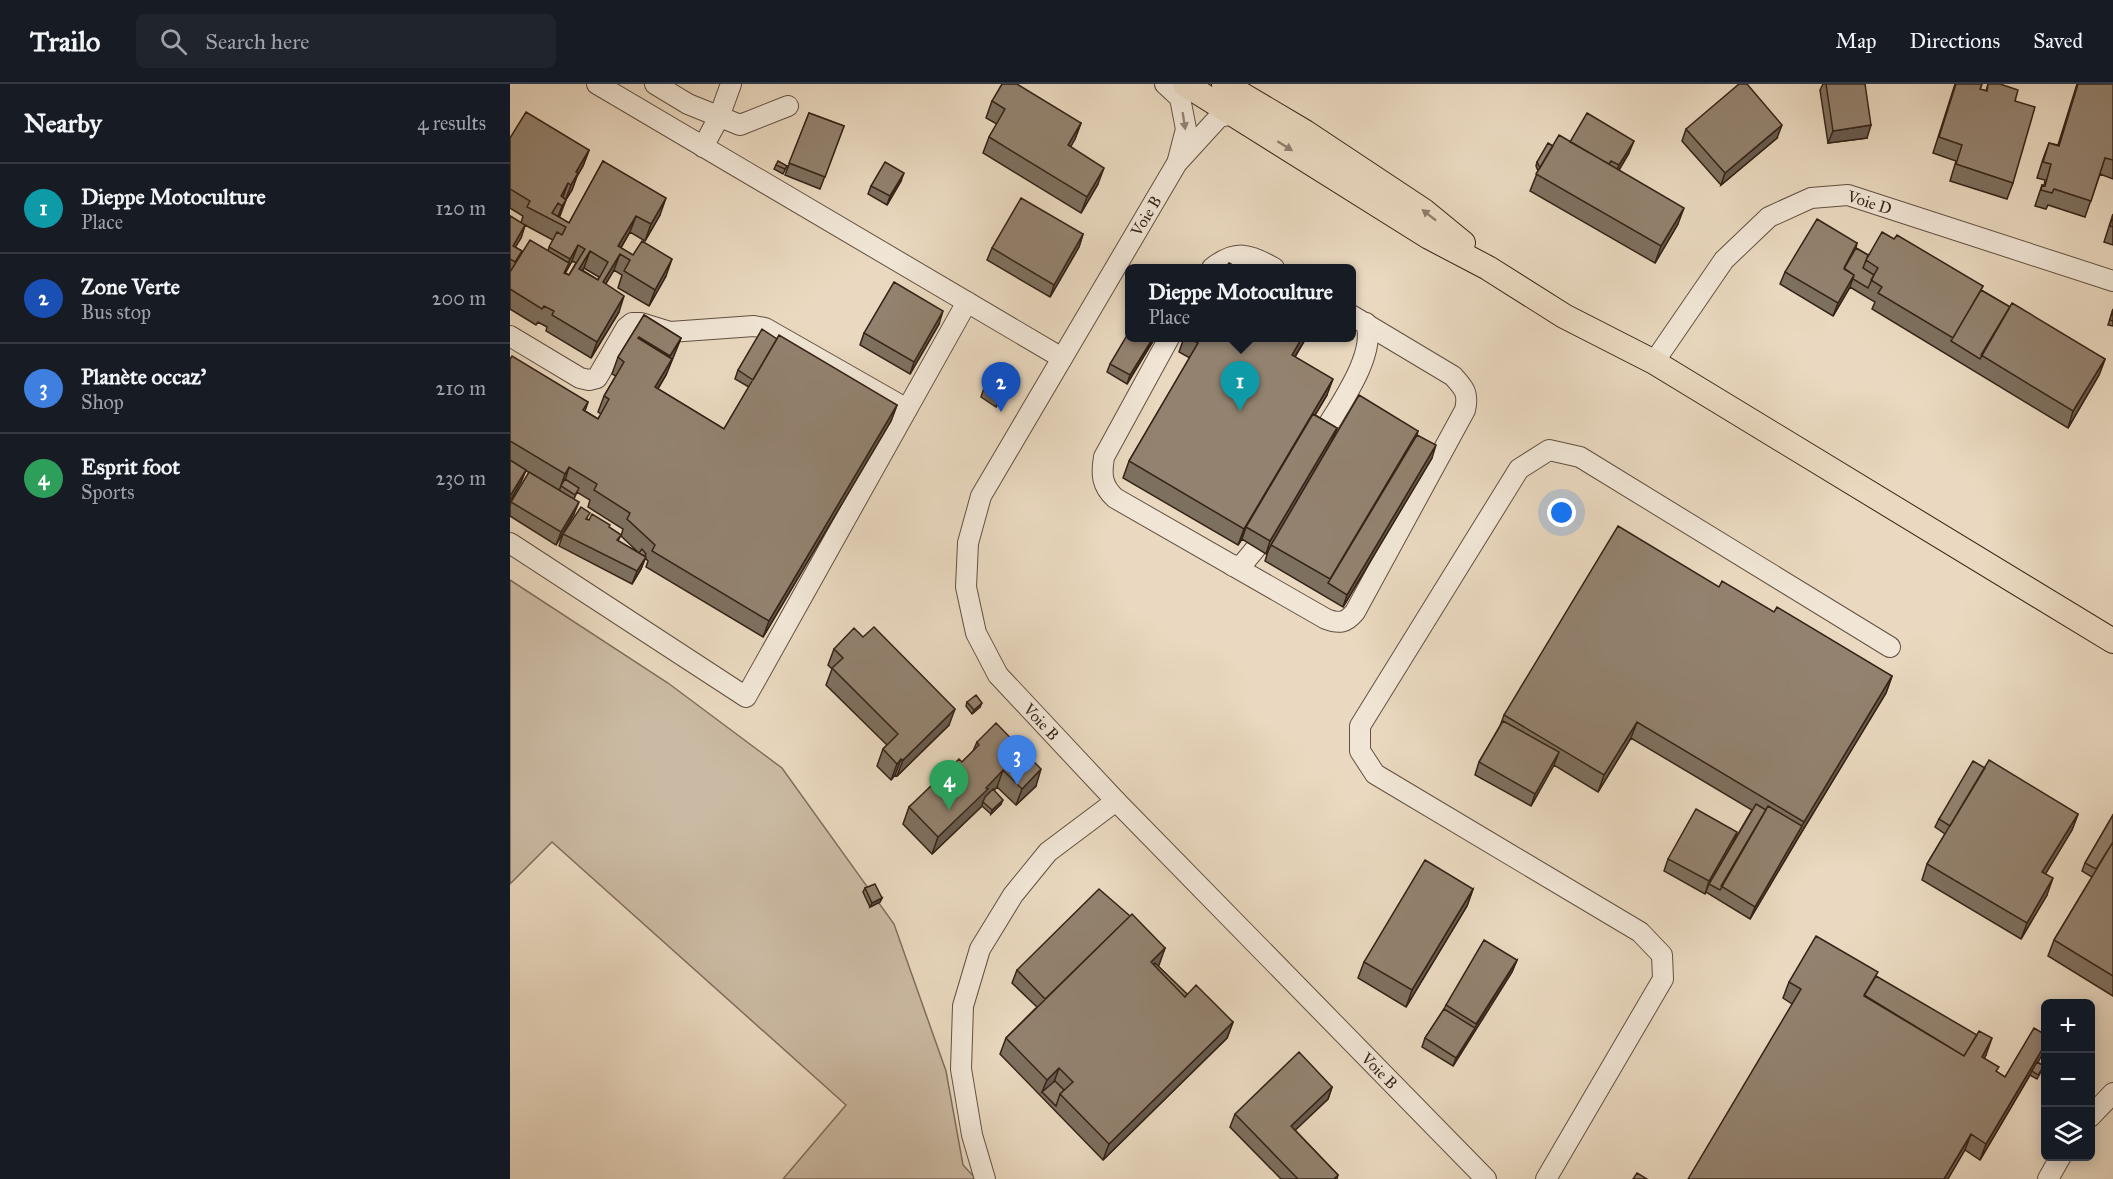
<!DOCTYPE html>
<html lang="en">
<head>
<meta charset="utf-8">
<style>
	body { margin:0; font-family:"IM FELL Great Primer",serif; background:#20242c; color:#f1f3f6 }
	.controls { position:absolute; right:18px; bottom:18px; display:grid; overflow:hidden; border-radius:9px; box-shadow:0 3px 15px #0003 }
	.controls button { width:54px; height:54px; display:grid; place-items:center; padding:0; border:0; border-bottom:2px solid #363941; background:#171b24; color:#f1f3f6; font:30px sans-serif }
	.you { position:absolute; left:1052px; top:429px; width:21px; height:21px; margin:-15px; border:4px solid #fff; border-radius:50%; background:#1a73e8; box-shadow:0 0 0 9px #1a73e833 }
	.badge { display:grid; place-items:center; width:39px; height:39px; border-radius:50%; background:#ea580c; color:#fff; font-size:20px; font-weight:700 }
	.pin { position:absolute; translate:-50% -50px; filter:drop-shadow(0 2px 3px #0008) }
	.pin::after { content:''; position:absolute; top:32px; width:21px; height:18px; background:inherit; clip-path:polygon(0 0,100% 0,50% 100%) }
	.popup { position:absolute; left:615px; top:180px; width:231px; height:78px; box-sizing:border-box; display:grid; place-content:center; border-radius:9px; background:#171b24; filter:drop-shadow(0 2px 4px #0005); font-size:20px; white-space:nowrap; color:#9ea1a6 }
	.popup b { font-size:22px; color:#f1f3f6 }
	.popup::after { content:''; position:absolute; left:50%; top:100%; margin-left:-12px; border:12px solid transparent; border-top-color:#171b24 }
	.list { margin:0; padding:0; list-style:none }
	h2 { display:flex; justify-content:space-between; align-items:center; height:78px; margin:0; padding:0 24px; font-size:26px }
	h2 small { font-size:20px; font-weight:400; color:#9ea1a6 }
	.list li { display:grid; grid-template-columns:39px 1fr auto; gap:18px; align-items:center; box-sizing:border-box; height:90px; padding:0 24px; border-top:2px solid #363941 }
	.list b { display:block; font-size:22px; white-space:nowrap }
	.list p { margin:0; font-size:20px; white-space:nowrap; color:#9ea1a6 }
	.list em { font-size:20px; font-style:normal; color:#9ea1a6 }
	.icon { flex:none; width:33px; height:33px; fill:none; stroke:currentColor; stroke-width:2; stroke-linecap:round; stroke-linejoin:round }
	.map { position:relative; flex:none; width:1603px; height:1095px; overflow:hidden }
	header { display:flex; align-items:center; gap:36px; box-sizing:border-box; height:84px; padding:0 30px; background:#171b24; border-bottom:2px solid #363941 }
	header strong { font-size:28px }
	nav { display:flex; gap:33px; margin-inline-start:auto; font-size:21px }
	.search { width:420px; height:54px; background:#20242c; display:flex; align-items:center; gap:15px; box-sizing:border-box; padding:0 21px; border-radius:9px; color:#9ea1a6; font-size:22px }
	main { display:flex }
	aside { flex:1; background:#171b24 }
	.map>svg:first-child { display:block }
</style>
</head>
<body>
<header>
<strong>Trailo</strong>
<div class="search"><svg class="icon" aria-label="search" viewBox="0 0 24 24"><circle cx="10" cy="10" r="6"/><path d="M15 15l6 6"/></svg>Search here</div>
<nav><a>Map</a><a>Directions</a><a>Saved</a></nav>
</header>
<main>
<aside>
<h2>Nearby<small>4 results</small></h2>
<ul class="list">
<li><span class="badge" style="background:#0f9aa8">1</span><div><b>Dieppe Motoculture</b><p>Place</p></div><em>120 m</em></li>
<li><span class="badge" style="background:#1a4fb4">2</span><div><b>Zone Verte</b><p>Bus stop</p></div><em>200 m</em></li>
<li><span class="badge" style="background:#3f7fe0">3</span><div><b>Planète occaz'</b><p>Shop</p></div><em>210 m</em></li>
<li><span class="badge" style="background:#2e9e5b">4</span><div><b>Esprit foot</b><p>Sports</p></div><em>230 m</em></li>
</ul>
</aside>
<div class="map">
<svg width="1603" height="1095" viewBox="0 0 1603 1095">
	<rect width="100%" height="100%" fill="#ead9c0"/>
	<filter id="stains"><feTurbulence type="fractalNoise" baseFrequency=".00333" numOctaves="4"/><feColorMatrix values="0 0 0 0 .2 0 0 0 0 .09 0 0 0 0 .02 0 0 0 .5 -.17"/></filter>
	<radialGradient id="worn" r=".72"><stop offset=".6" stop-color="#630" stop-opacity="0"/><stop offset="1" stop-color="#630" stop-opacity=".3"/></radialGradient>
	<path fill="#cbbaa3" stroke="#806e5d" stroke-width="1.5" d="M0 496 158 599 272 684 384 840 436 987 453 1081 466 1095H273L336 1021 42 758 0 800Z"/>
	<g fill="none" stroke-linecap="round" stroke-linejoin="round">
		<g stroke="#625041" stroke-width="22">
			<g id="minor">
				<path d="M87 0 552 274"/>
				<path d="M145 0 178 20 230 41 278 22"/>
				<path d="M655 0 670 14 676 45 668 76"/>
				<path id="s1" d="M725 30 709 33 667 79 471 412 458 459 456 503 466 549 488 591 606 717 976 1095"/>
				<path d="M193 63 209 33 221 0"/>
				<path d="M702 184C726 165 740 170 764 184"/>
				<path d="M0 252 70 294 79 296 87 294 116 244 122 239H131L160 248 244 242 255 244 397 325"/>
				<path d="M659 254 594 373C591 391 592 402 605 414L816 535C829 540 836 539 845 528L955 326C959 309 954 304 943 292L841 231"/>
				<path id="s2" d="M1144 278 1214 176 1259 133 1301 114 1338 111 1603 197"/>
				<path d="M812 351C828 323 867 271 856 239"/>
				<path d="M0 459 236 613 457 218"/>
				<path d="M723 482 732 481 746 464"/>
				<path d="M1580 1033 1603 1009"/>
				<path d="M475 1095 462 1051 451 985 453 922 470 865 503 811 538 768 606 717"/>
				<path d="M1036 1095 1153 895 1152 871 1130 848 865 690 850 667V642L1009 385 1039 366 1070 373 1380 563"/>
				<path d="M1538 1095 1551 1072"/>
			</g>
		</g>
		<g stroke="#352317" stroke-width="26">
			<path id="major" d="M675 0 919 153 978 184 1054 232 1144 278 1603 557
				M714 0 795 48 914 127 953 159"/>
		</g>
		<use href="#minor" stroke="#f1e6d6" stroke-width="20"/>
		<use href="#major" stroke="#ead9c0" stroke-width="24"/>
	</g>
	<path fill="#7e705f" stroke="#352317" stroke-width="1.5" fill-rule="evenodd" d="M1313 0H1355L1357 54 1318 59 1310 6Z
		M1445 0H1472L1470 5 1476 7 1478 0 1505 17 1503 99 1497 115 1440 97 1446 77 1423 69Z
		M1567 0H1603V95L1590 90 1575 133 1538 121 1536 125 1525 122 1532 101 1534 102 1535 96 1527 94 1533 75 1539 59 1548 61Z
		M482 17 571 39 565 55 560 63 588 100 571 129 473 69 479 53 487 40 476 34Z
		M299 29 334 42 310 105 275 91Z
		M1176 45 1267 54 1211 101 1172 57Z
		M0 54 79 66 73 82 67 92 62 106 55 117 49 133 59 139 93 77 150 131 135 157 120 148 111 164 156 192 139 222 108 204 112 191 104 186 95 200 109 228 81 274 36 247 37 243 28 238 26 241 0 225V132L11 139 13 132 0 124ZM15 141 43 156 38 166 10 172 12 167 5 163 11 154ZM62 177 66 179 59 191 55 189ZM74 184 89 193 88 196 72 186Z
		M1060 58 1119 69 1109 86 1168 140 1145 179 1020 107 1028 87 1026 82 1027 78 1043 62Z
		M266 81 277 82 273 90 264 85Z
		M391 97 377 121 358 110 361 102Z
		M1603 130V161L1594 158Z
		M573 150 569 163 540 213 477 176 482 164Z
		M1384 155 1473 202 1471 206 1500 223 1595 275 1589 291 1558 344 1362 225 1365 218 1340 203 1323 232 1270 200 1275 188 1347 159 1346 164 1358 171Z
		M1603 225V242L1598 241Z
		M134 231 171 254 156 291 148 305 214 345 239 303 225 295 228 286 267 255 387 321 381 337 253 553 136 483 138 477 135 474 131 485 122 500 49 462 53 450 77 435 99 443 111 451 108 457 129 469 111 452 113 445 78 423 80 416 67 408 64 415V430L46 461 0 432V422L1 418 19 389 16 386 11 398 0 417V275L78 318 75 327 88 335 91 330 88 328 94 312 106 292 102 290 108 273Z
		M429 240 400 290 350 261 354 249Z
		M619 254H645L617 300 597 288 600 280Z
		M674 254H796L785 273 817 311 805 331 827 344 822 357 908 347 907 351 922 374 833 523 755 477 760 461 756 470 732 455 728 461 613 394 619 377 680 274 669 268Z
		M504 291 501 300 486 323 471 313 474 304Z
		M1264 528 1382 592 1376 609 1288 754 1240 835 1196 808 1195 810 1154 787 1158 775 1224 757 1242 726 1121 654 1088 708 1044 681 1021 722 965 691 969 678 990 642 994 631Z
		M324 565 439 641 387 692 385 691 381 696 367 682 373 665 377 661 316 601 322 585 318 581Z
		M457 618 470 623 462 630 456 622Z
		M467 658 526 702 506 721 487 703 484 706 491 720 481 730 472 722 422 770 393 740 399 723 452 678 463 667Z
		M1475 684 1568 730 1562 746 1535 790 1537 811 1511 855 1412 796 1417 780 1435 750 1425 743 1429 735Z
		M1603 731V912L1538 872 1544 856 1582 793 1572 787 1575 779Z
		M355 804 372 814 370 818 360 823 353 808Z
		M963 805 957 822 896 923 848 894 854 878Z
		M655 864 648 882 677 910 723 938 717 954 593 1076 490 970 496 954 527 923 502 899 507 886Z
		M1007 876 1002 888 943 982 912 963 915 954 934 925 936 921Z
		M1366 892 1476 971 1474 974 1487 988 1495 993 1536 951V962L1533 969 1528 978 1534 982 1532 986 1527 995 1520 991 1470 1076 1455 1066 1282 920 1273 914 1279 898Z
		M822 1003 818 1015 785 1046 828 1091 827 1095H771L720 1043 725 1030Z"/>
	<path fill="#675b4e" stroke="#352317" stroke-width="1.5" d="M571 39 565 55 552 78 558 61Z
		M1272 41 1267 54 1211 101 1215 89Z
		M1361 41 1357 54 1318 59 1323 47Z
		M1124 57 1119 69 1100 101 1109 81Z
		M79 66 73 82 67 92 62 106 55 117 66 88Z
		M594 84 588 100 571 129 577 113Z
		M394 89 391 97 377 121 380 112Z
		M58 99 52 116 51 112Z
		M156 114 150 131 135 157 141 140Z
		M56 116 50 132 46 138 52 122Z
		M1174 124 1168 140 1145 179 1151 162Z
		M126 132 120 148 102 178 108 162Z
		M15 141 11 154 0 172 3 162Z
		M573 150 569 163 540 213 544 201Z
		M68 161 62 177 56 188 53 196 54 189 60 175Z
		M80 167 74 184 64 201 69 185Z
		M110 170 104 186 87 215 93 198Z
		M162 175 156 192 139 222 145 206Z
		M1344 191 1340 203 1323 232 1328 219Z
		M114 212 109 228 81 274 87 258Z
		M433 227 429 240 400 290 404 278Z
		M171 254 156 291 139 319 145 303 156 285 160 272Z
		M643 254H645L643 257 617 300 620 291Z
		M792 254H796L776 287 782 271Z
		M1595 275 1589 291 1558 344 1563 327Z
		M504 291 501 300 486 323 489 314Z
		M823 295 817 311 738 444 736 443 732 455 728 461 734 445Z
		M387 321 381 337 253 553 259 537Z
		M827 344 822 357 756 470 760 457Z
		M926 361 922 374 833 523 837 511Z
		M59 383 54 400 51 402 49 407 55 390Z
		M16 386 11 398 0 417V412Z
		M69 418 64 430 46 461 51 448Z
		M136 473 131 485 122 500 127 487Z
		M1382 592 1376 609 1288 754 1240 835 1245 823 1294 738Z
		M472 619 470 623 462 630 464 626Z
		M445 625 439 641 387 692 393 676Z
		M1127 638 1121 654 1088 708 1094 691Z
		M1049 668 1044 681 1021 722 1025 710Z
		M391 675 385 691 381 696 387 680Z
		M531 685 526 702 506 721 512 705Z
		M493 686 487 703 473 717 472 722 422 770 428 753Z
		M493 716 491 720 481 730 482 726Z
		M1568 730 1562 746 1527 804 1532 788Z
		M1227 748 1223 760 1199 800 1195 810 1199 797Z
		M1543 794 1537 811 1511 855 1517 839Z
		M963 805 957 822 896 923 902 906Z
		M372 814 370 818 360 823 362 819Z
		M655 864 649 881 641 889V878Z
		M1007 876 1002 888 943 982 946 974Z
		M723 938 717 954 593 1076 599 1060Z
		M1482 954 1476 971 1466 989 1472 973Z
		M1536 959V962L1533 969 1523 987H1522L1520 991 1470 1076 1476 1060Z
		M549 984 543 1001 532 1008 537 996Z
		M822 1003 818 1015 776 1055 781 1042Z
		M1461 1050 1455 1066 1438 1095H1434Z"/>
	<path fill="#93826f" stroke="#352317" stroke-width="1.5" fill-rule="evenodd" d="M492 0H507L571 39 558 61 594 84 577 113 479 53 495 25 482 17Z
		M1229 0H1237L1272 41 1215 89 1176 45Z
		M1316 0H1355L1361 41 1323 47Z
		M1446 0H1472L1470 5 1477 7 1478 0H1490L1508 6 1505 17 1525 23 1503 99 1446 80 1452 61 1429 53Z
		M1568 0H1603V76L1595 74 1581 117 1544 105 1542 109 1531 106 1532 101 1535 102 1541 80 1533 78 1539 59 1549 62Z
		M16 28 79 66 66 88 68 89 61 101 58 99 51 112 56 116 52 122 48 119 42 129 59 139 93 77 156 114 141 140 126 132 108 162 123 171 132 157 162 175 145 206 114 187 120 176 110 170 93 198 114 212 87 258 42 231 44 227 34 222 32 225 0 205V188L20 156 59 179 54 189 59 191 75 165 68 161 60 175 39 163 47 148 52 151 56 143 17 123 20 117 0 105V54ZM80 167 98 178 88 196 69 185Z
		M299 29 334 42 315 93 279 79Z
		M1077 29 1124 57 1109 81 1101 77 1099 80 1060 58Z
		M1049 51 1174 124 1151 162 1026 90Z
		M1038 59 1043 62 1030 84 1027 78Z
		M268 77 277 82 275 85 266 81Z
		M375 78 394 89 380 112 361 102Z
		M511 114 573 150 544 201 482 164Z
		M1603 131V143L1600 142Z
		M0 132 15 141 3 162 12 167 5 178 0 175Z
		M1307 135 1347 159 1334 184 1344 191 1328 219 1275 188Z
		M1372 148 1384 155 1387 151 1473 202 1443 254 1368 209 1372 203 1361 196 1368 184 1356 176Z
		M1346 164 1358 171 1353 184 1364 191 1358 204 1343 195 1344 191 1334 185Z
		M719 179 728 184H715Z
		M384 198 433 227 404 278 354 249Z
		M1471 206 1500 223 1470 275 1441 257Z
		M1502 219 1595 275 1563 327 1471 271Z
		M1603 225V237L1600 236Z
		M134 231 171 254 160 272 129 253 128 254 162 275 145 303 214 345 269 251 387 321 259 537 142 467 145 461 117 435 120 429 84 406 87 400 59 383 55 390 0 357V275L2 272 78 318 73 326 88 335 99 315 94 312 114 278 108 273Z
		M252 245 267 255 243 296 228 286Z
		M619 248V254H643L620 291 600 280Z
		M679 254H792L782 271 823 295 734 445 619 377 688 259Z
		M489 282 504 291 489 314 474 304Z
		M849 311 908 347 820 495 761 461Z
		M803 330 827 344 760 457 736 443Z
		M907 351 926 361 837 511 818 499Z
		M0 376 16 386 0 412Z
		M19 388 69 418 51 448 1 418Z
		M55 395 69 404 65 411 51 402Z
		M71 423 80 429 76 435 79 436 82 430 100 441 99 443 111 451 107 456 136 473 127 487 53 450Z
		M1108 442 1209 503 1212 497 1264 528 1267 523 1382 592 1294 738 1127 638 1094 691 994 631Z
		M132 465 136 470 135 472 129 469Z
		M364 543 445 625 393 676 391 675 387 680 373 665 388 650 322 584 333 574 324 565 344 544 353 553Z
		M466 611 472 619 464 626 457 618Z
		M993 637 1049 668 1025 710 969 678Z
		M486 639 531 685 512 705 493 686 476 704 478 705 428 753 399 723 449 675 452 678 469 661 467 658Z
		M1479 676 1568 730 1532 788 1543 794 1517 839 1417 780Z
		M1463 677 1475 684 1440 742 1429 735Z
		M483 705 493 716 482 726 473 718 475 713Z
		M1246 720 1256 726 1210 806 1199 800Z
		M1258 722 1292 742 1245 823 1211 802Z
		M1186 725 1227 748 1199 797 1158 775Z
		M1603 731V758L1586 785 1575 779Z
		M1603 758V892L1544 856Z
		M915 776 963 805 902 906 854 878Z
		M365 800 372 814 362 819 355 804Z
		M589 805 620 832 535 915 507 886Z
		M622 830 655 864 641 878 675 913 686 901 723 938 599 1060 550 1010 563 998 549 984 537 996 496 954Z
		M1306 852 1368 888 1354 911 1454 972 1469 947 1482 954 1472 973 1489 983 1486 987 1495 993 1524 944 1536 951V959L1476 1060 1461 1050 1434 1095H1178L1291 905 1279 898Z
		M974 856 1007 876 966 940 936 921Z
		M645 879 677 910 675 913 644 881Z
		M1366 892 1467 951 1454 972 1354 912Z
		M934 925 965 944 946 974 915 954Z
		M789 968 822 1003 781 1042 828 1091 824 1095H788L725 1030Z
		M1527 978 1534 982 1528 991 1522 987Z
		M545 997 554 1006 550 1010 546 1022 532 1008Z
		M1127 1089 1137 1095H1123Z"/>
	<defs><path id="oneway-solid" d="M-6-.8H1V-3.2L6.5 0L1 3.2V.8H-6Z" transform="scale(1.5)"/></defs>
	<use fill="#938476" href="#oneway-solid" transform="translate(674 37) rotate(81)"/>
	<g fill="#907e6c">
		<use href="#oneway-solid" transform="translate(775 62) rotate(32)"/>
		<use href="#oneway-solid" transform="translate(919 131) rotate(-142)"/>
	</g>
	<g text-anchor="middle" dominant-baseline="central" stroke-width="4.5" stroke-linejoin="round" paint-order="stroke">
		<g font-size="16" fill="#352317" stroke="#f1e6d6">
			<text stroke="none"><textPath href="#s2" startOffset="292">Voie D</textPath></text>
			<text transform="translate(636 132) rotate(-59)">Voie B</text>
			<text stroke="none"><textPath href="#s1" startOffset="716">Voie B</textPath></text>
			<text stroke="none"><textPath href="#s1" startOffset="1202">Voie B</textPath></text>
		</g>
	</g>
	<rect width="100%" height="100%" filter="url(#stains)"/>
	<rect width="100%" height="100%" fill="url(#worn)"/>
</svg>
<div class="controls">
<button>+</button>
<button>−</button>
<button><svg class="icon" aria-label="layers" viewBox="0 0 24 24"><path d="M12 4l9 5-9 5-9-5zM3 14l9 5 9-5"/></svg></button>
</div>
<div class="you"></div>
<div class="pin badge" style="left:730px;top:327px;background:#0f9aa8">1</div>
<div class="popup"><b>Dieppe Motoculture</b>Place</div>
<div class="pin badge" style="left:491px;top:328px;background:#1a4fb4">2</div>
<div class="pin badge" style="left:507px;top:701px;background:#3f7fe0">3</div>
<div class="pin badge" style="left:439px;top:726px;background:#2e9e5b">4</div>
</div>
</main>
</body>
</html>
